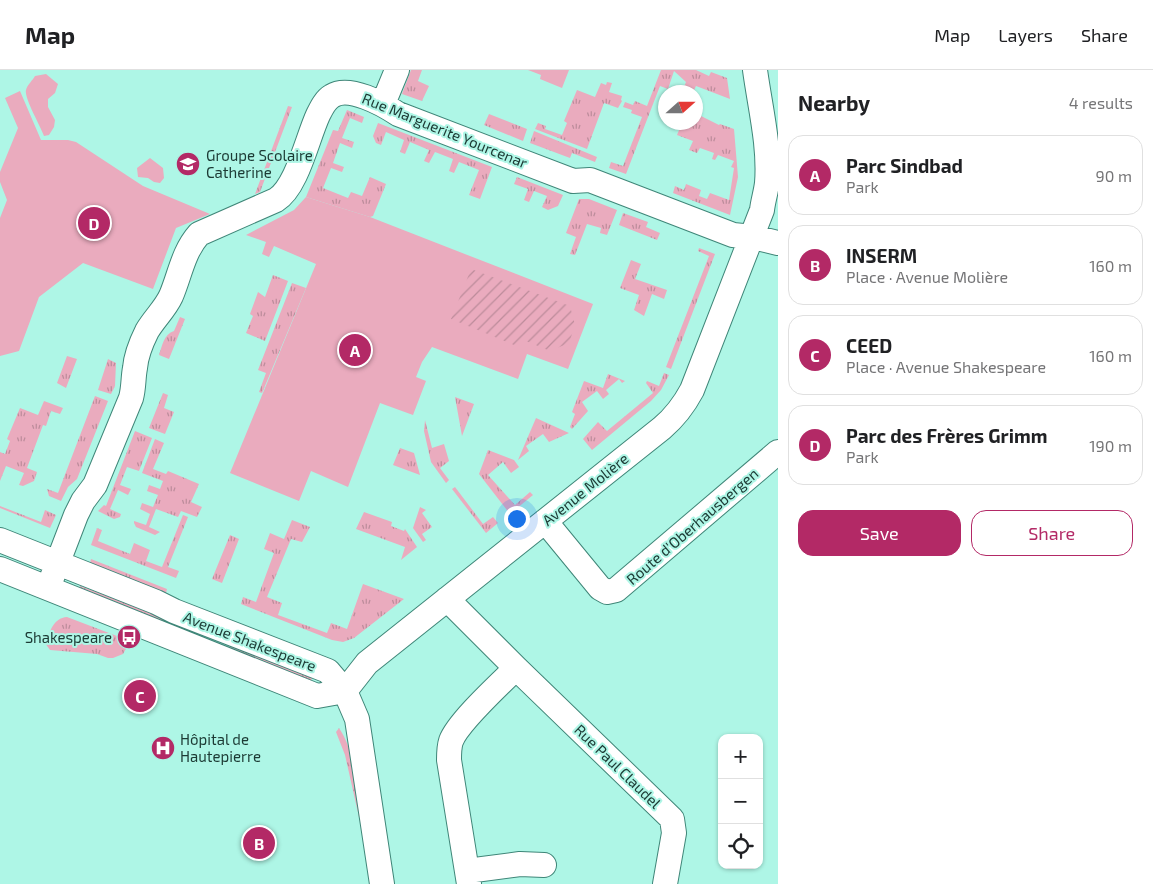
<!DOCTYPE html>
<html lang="en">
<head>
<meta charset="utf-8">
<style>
	body { margin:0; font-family:"Exo 2",sans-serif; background:#f2f2f2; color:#202124 }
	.controls { position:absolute; right:15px; bottom:15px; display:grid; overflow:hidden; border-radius:10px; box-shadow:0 1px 4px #0004 }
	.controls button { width:45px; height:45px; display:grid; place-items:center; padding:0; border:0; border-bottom:1px solid #e0e0e0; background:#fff; color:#202124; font:25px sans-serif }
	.compass { position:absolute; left:658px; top:15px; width:45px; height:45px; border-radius:50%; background:#fff; box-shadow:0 1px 4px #0004; rotate:69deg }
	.you { position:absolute; left:516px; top:448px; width:18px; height:18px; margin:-12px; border:4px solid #fff; border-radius:50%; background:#1a73e8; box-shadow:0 0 0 8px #1a73e833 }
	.badge { display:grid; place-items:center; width:32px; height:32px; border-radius:50%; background:#b32966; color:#fff; font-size:16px; font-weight:700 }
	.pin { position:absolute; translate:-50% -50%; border:2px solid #fff; box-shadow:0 1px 5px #0006 }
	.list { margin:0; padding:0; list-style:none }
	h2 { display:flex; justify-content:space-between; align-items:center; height:65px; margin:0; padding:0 20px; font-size:21px }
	h2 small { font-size:16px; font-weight:400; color:#757577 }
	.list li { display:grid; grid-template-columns:32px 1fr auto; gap:15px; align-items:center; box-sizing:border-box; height:80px; margin:0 10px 10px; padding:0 10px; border:1px solid #e0e0e0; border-radius:15px }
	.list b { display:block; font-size:19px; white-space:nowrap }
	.list p { margin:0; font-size:16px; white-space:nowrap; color:#757577 }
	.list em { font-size:16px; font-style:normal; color:#757577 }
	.actions { display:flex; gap:10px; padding:15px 20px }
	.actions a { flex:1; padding:11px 0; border:1px solid #b32966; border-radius:15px; text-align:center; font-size:18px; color:#b32966 }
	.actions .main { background:#b32966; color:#fff }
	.icon { flex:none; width:28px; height:28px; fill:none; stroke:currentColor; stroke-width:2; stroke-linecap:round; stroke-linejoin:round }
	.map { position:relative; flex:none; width:778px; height:814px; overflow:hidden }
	header { display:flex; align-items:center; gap:30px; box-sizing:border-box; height:70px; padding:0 25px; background:#fff; border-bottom:1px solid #e0e0e0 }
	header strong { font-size:24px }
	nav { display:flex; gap:28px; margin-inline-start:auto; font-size:18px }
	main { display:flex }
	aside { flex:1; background:#fff }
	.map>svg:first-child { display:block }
</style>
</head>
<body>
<header>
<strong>Map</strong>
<nav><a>Map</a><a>Layers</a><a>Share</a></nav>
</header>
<main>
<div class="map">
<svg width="778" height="814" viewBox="0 0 778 814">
	<defs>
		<pattern id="grass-tufts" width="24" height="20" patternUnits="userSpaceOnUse" patternTransform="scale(1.25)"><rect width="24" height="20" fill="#eaabbe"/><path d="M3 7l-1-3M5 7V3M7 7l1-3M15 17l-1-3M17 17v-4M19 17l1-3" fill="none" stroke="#bd8c9b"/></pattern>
		<pattern id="garden-furrows" width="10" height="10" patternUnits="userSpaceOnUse" patternTransform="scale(1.25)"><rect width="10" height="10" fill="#eaabbe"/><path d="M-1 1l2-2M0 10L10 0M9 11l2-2" fill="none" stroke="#bd8c9b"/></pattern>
	</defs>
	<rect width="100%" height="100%" fill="#aef6e6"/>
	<path fill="url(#grass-tufts)" d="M411 0H422L418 11 429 16 422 31 402 24Z
		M661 0H696L709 6 711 2 727 8 730 29 696 16 693 22H682L686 12 674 1 668 19 660 16 626 104 609 98 611 92 623 96 642 47 631 43 632 40 623 37 625 32 633 35 635 31 647 36Z
		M607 12 612 13 609 22 622 26 621 30 622 31 618 38 604 33 587 79 535 59 538 53 546 56 545 59 562 65 567 53 564 51 577 20 595 27 601 13 606 15Z
		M288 36 292 37 260 122 255 124Z
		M347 40 364 47 362 53 350 48 342 68 354 72 352 78 340 73 333 93 344 97 342 102 331 98 323 118 348 128 351 122 362 126 370 107 386 114 373 146 370 147 306 127 333 60 338 61Z
		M489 44 527 59 523 71 484 55Z
		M696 46 700 48 701 46 719 55 720 54 734 59 738 107 730 145 673 123 675 116 684 120 686 114 701 120 699 126 707 129 710 123 729 130 734 98 731 97 734 91 718 85 715 90 712 89 714 83 700 78 697 83 689 80 693 71 677 65 682 53 696 52Z
		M378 53 492 97 480 129 469 125 479 100 459 92 454 103 449 101 453 89 435 82 429 93 424 91 429 80 410 72 405 84 400 82 404 70 386 62 381 75 376 73 373 66Z
		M534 61 597 87 595 92 572 83 570 88 530 73Z
		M517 107 563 125 558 136 548 140 542 137 547 126 534 121 529 132 524 130 528 119 514 114Z
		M579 129H589L617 140 607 165 600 163 601 158 587 154 575 185 570 184 576 167 566 163Z
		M623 143 648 152 646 157 660 163 657 170 619 155Z
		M699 178 715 184 671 299 666 297 709 186 698 181Z
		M631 190 641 194 635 209 667 220 664 229 652 224 644 246 634 240 639 225 620 218Z
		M273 205 288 211 265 271 246 263 253 246 250 244 258 222 265 227Z
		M292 213 306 218 262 323 259 322 266 303 258 300Z
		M180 247 185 249 169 289 159 285C162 276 164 264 174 261Z
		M67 286 77 289 66 318 57 313Z
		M108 289 116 293 115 316 111 324 98 320Z
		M664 303 669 305 661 320 651 331 592 380 583 369 598 352 607 361 653 323 646 313 647 311 659 316Z
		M608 304 625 311 622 313 619 309 606 320 609 324 603 329 597 321 582 332 588 341 572 359 570 357 575 344 572 342 584 311 603 318Z
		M163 323 168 325 164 338 174 342 165 364 149 358Z
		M95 326 108 331 77 409 68 417 61 431 49 426 47 419 58 423Z
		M455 327 474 334 462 366Z
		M44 331 63 338 60 344 51 341 46 356 43 355 27 398 37 402 34 411 23 416 19 415 24 403 6 396 0 411V382L5 384 10 371 7 369 20 338 38 345Z
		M536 348 569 363 549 372 543 364 526 376 529 381 518 390Z
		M425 350 432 378 444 374 449 391 440 398 449 410 446 413 431 392 424 361Z
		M135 361 152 368 139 401 127 397 120 415 131 419 128 425 118 420 110 439 121 444 120 447 114 449 98 441 104 435 106 436Z
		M155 369 164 373 153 399 166 404 168 401 199 414 191 432 202 437 197 447 181 441 178 447 156 439 149 457 160 462 155 465 136 457 134 453V451L146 455 150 444 140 439 142 433 153 437 158 425 147 421 149 415 160 419 163 411 142 403Z
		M400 378 414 383 420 405 393 395Z
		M488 380 514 390 519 397 511 403 503 392 488 405 515 435 530 422 533 425 510 444 479 404Z
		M455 417 483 454 493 447 498 453 486 463 452 419Z
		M0 436 41 452 45 440 56 445 50 458 0 438Z
		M420 437 426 440 422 443 432 457 422 464 426 470 423 472 413 458Z
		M364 442 392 452 391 456 404 461 405 459 417 477 401 490 405 477 356 459Z
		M183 445 188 447 168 497 179 501 176 508 91 475 97 458 102 460 98 471 130 484 134 473 150 480 146 491 162 497Z
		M292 450 310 457 302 472 291 469 267 527 282 533 278 545 327 563 331 553 347 559 363 514 404 529 354 568 343 572 332 570 241 534 243 527 256 532 274 483 264 479 270 463 284 469Z
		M230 465 239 469 222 513 212 509Z
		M91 489 167 519 165 527 142 513 90 493Z
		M80 516 165 547 162 555 77 522Z
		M67 547 130 571 123 584 113 588H108L97 584 50 580 45 573C50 562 53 548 67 547Z
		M231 573 313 605 310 614 228 581Z
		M339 658C358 686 358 731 363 765L345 685 336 662Z"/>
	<path fill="#eaabbe" d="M528 0H569L562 18 540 9 541 5Z
		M46 4 58 14 55 23 48 29V37L55 50 54 57 49 65 44 66C40 55 24 28 26 20 27 15 33 10 35 6Z
		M20 21 41 70H68L76 72 143 116 210 144 176 158 153 219 83 193 39 227 19 281 0 286V148L7 130 0 112V102L18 58 5 28Z
		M150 88 163 98 164 108 160 113 154 112 148 108 138 107 137 98Z
		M306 127 370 147 593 234 568 299 527 284 518 309 432 277 422 292 416 307 426 311 413 345 380 333 348 417 311 401 299 431 230 403 316 194 274 176 269 187 262 184 266 172 246 165 294 140Z"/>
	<path fill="url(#garden-furrows)" d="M471 199 570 236 575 255 569 273 550 281 526 271 514 275 451 249Z"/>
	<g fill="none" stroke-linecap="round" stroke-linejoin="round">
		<g stroke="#3f8678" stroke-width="26">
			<path id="minor" d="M383 34 397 0
				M545 451 600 518 607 522 616 520 778 382
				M0 470 156 532 174 541 328 601 345 621 357 649 382 814
				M0 499 317 626 345 621
				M48 518 76 445 83 431 95 415 131 328C134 317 133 308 135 298 136 286 142 271 147 261 154 249 165 239 171 226 180 205 183 182 199 164L276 130C297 117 307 69 318 45 321 39 325 30 332 26 349 15 383 34 398 44L573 111 590 110 733 165 753 167 778 173
				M447 529 516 598 672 749 674 763 665 814
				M345 621 367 593 662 358C675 347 684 335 692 320L762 140C763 131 766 122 767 113 770 76 760 37 755 0
				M467 801 520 794 544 795
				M469 814 449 690C449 684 449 677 451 671 458 652 500 614 516 598"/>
		</g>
		<use href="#minor" stroke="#fff" stroke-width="24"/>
	</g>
	<defs>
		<g id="school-disc" transform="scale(1.25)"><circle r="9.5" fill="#b32966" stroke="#aef6e6"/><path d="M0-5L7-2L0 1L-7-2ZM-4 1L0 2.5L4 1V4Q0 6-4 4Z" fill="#fff"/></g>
		<g id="bus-disc" transform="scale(1.25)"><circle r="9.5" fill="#b32966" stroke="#aef6e6"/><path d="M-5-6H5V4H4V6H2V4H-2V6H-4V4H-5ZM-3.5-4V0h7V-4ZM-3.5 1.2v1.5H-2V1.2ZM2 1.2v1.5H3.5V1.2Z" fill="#fff"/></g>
		<g id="hospital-disc" transform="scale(1.25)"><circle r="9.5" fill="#b32966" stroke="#aef6e6"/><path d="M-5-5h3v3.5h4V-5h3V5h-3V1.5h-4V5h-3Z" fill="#fff"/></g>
	</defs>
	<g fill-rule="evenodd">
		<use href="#school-disc" x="188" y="94"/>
		<use href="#bus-disc" x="129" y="567"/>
		<use href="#hospital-disc" x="163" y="678"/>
	</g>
	<g text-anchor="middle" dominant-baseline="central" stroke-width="4" stroke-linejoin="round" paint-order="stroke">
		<g font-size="15" fill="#1c3a34" stroke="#aef6e6">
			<text transform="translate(445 60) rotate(22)">Rue Marguerite Yourcenar</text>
			<text transform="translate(585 419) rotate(-39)">Avenue Molière</text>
			<text transform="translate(692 456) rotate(-41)">Route d'Oberhausbergen</text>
			<text transform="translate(250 571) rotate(21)">Avenue Shakespeare</text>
			<text transform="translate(618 696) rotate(44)">Rue Paul Claudel</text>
		</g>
		<g font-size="15" fill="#1c3a34" stroke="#aef6e6" text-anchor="start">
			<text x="206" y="85">Groupe Scolaire<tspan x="206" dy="17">Catherine</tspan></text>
			<text x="112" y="567" text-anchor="end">Shakespeare</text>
			<text x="180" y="669">Hôpital de<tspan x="180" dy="17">Hautepierre</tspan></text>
		</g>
	</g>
</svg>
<div class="controls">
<button>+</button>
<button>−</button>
<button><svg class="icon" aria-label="locate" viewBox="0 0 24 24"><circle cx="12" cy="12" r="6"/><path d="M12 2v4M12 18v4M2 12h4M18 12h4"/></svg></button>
</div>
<svg class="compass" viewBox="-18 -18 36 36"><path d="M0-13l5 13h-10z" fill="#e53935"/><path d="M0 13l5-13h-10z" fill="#757577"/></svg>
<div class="you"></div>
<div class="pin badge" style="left:355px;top:280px">A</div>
<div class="pin badge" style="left:259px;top:773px">B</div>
<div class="pin badge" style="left:140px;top:626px">C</div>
<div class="pin badge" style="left:94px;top:153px">D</div>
</div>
<aside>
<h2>Nearby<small>4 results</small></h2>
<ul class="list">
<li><span class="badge">A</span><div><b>Parc Sindbad</b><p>Park</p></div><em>90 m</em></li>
<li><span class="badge">B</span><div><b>INSERM</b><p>Place · Avenue Molière</p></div><em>160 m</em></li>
<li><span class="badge">C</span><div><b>CEED</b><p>Place · Avenue Shakespeare</p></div><em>160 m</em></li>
<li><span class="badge">D</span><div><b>Parc des Frères Grimm</b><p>Park</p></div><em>190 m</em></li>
</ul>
<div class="actions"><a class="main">Save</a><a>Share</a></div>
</aside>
</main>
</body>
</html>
